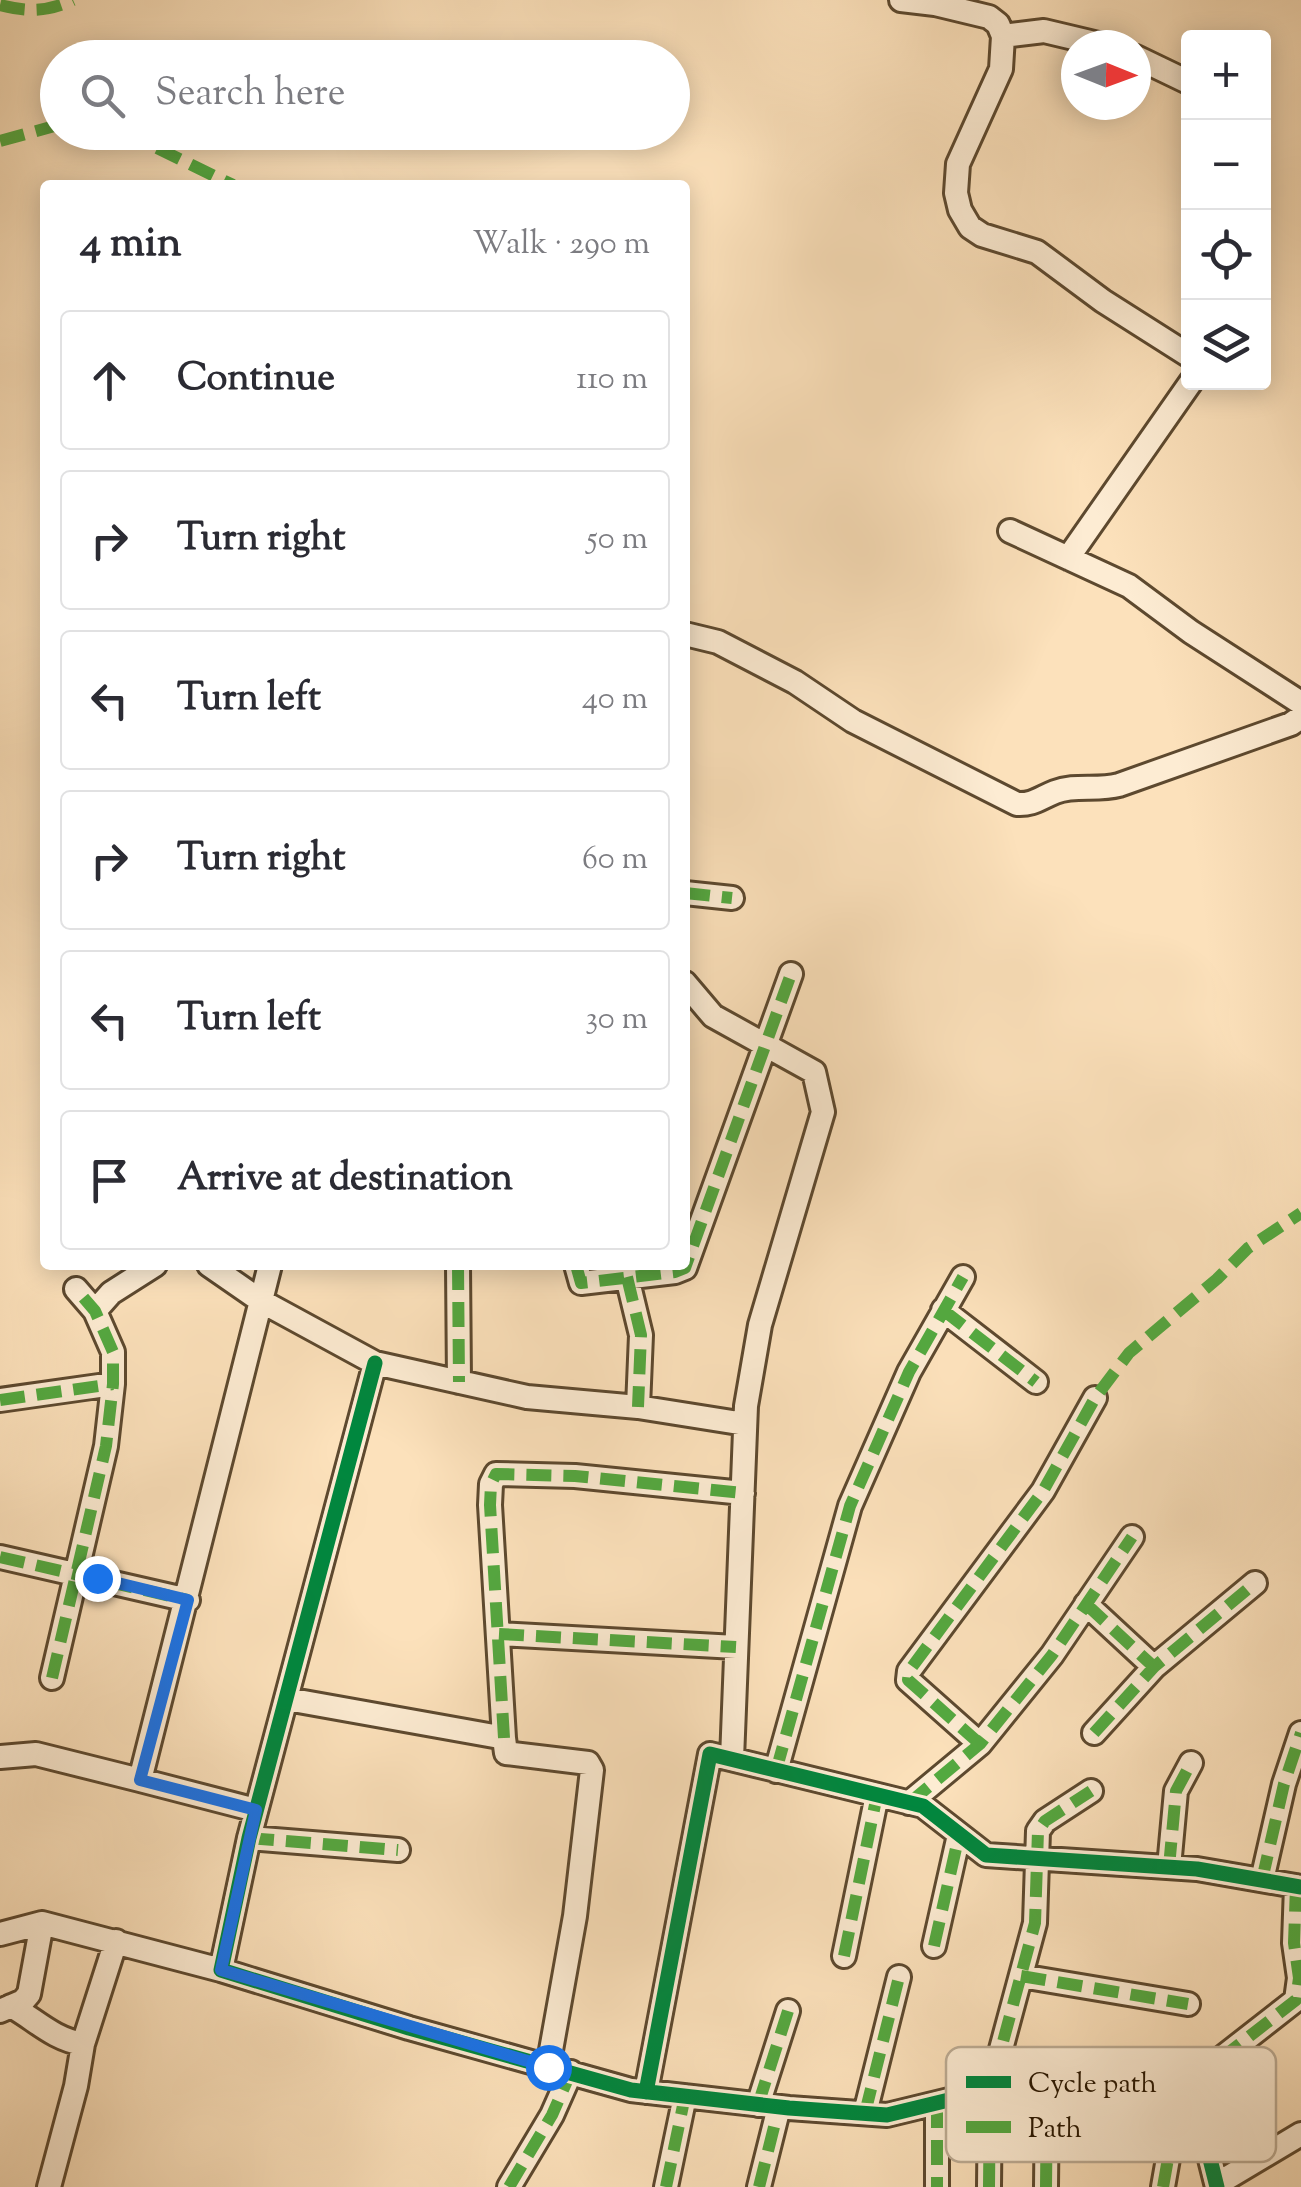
<!DOCTYPE html>
<html lang="en">
<head>
<meta charset="utf-8">
<style>
	body { margin:0; font-family:"Sorts Mill Goudy",serif; background:#f2f2f3; color:#2b2b33 }
	.controls { position:absolute; right:30px; top:30px; display:grid; overflow:hidden; border-radius:10px; box-shadow:0 5px 25px #0003 }
	.controls button { width:90px; height:90px; display:grid; place-items:center; padding:0; border:0; border-bottom:2px solid #e1e1e2; background:#fff; color:#2b2b33; font:50px sans-serif }
	.compass { position:absolute; left:1061px; top:30px; width:90px; height:90px; border-radius:50%; background:#fff; box-shadow:0 5px 25px #0003; rotate:91deg }
	.stop { position:absolute; width:30px; height:30px; margin:-22px; border:8px solid #1a73e8; border-radius:50%; background:#fff }
	.stop.end { background:#1a73e8; border-color:#fff; box-shadow:0 2px 10px #0008 }
	.list { margin:0; padding:0; list-style:none }
	h2 { display:flex; justify-content:space-between; align-items:center; height:130px; margin:0; padding:0 40px; font-size:42px }
	h2 small { font-size:32px; font-weight:400; color:#7c7c81 }
	.list li { display:grid; grid-template-columns:65px 1fr auto; gap:30px; align-items:center; box-sizing:border-box; height:140px; margin:0 20px 20px; padding:0 20px; border:2px solid #e1e1e2; border-radius:10px }
	.list b { display:block; font-size:38px; white-space:nowrap }
	.list em { font-size:32px; font-style:normal; color:#7c7c81 }
	.icon { flex:none; width:55px; height:55px; fill:none; stroke:currentColor; stroke-width:2; stroke-linecap:round; stroke-linejoin:round }
	.map { position:relative; flex:none; width:1301px; height:2187px; overflow:hidden }
	.search { position:absolute; background:#fff; box-shadow:0 5px 25px #0003; left:40px; top:40px; width:650px; height:110px; display:flex; align-items:center; gap:25px; box-sizing:border-box; padding:0 35px; border-radius:55px; color:#7c7c81; font-size:38px }
	.panel { position:absolute; background:#fff; box-shadow:0 5px 25px #0003; left:40px; top:180px; width:650px; height:1090px; border-radius:10px }
	.map>svg:first-child { display:block }
</style>
</head>
<body>
<div class="map">
<svg width="1301" height="2187" viewBox="0 0 1301 2187">
	<rect width="100%" height="100%" fill="#fce1bb"/>
	<filter id="stains"><feTurbulence type="fractalNoise" baseFrequency=".002" numOctaves="4"/><feColorMatrix values="0 0 0 0 .2 0 0 0 0 .09 0 0 0 0 .02 0 0 0 .5 -.17"/></filter>
	<radialGradient id="worn" r=".72"><stop offset=".6" stop-color="#630" stop-opacity="0"/><stop offset="1" stop-color="#630" stop-opacity=".3"/></radialGradient>
	<g fill="none" stroke-linecap="round" stroke-linejoin="round">
		<g stroke="#5d492f" stroke-width="28">
			<path id="minor" d="M901 0 935 4 989 17 998 24 1003 36 1001 69 958 164 956 193 960 210 970 227 982 235 1037 252 1103 301 1188 355
				M1003 36 1044 31 1103 45
				M1136 57 1188 82
				M1010 531 1129 586 1191 632 1301 703
				M1068 558 1191 382
				M685 634 718 642 795 682 853 721 1017 804C1033 805 1040 798 1055 792 1075 784 1097 791 1119 785L1291 724 1301 717
				M685 893 732 898
				M685 983 713 1016 814 1072 823 1112 760 1325 746 1406 732 1759
				M209 1265 261 1301 375 1363 527 1397 638 1407 745 1424
				M458 1265 459 1382
				M576 1265 581 1283 675 1272 685 1268 791 974
				M627 1277 641 1335 638 1407
				M943 1310 1036 1382
				M95 1311 111 1293 155 1265
				M375 1363 249 1838 221 1970 409 2028 631 2090 789 2108 887 2115 990 2090 1084 2097 1181 2120 1198 2129 1205 2139 1217 2187
				M0 1400 113 1384
				M0 1557 188 1600
				M1086 1604 1154 1667
				M499 1634 736 1647
				M52 1678 106 1446 113 1384V1352L95 1311 76 1289
				M287 1699 494 1736 504 1738 506 1753 588 1763 592 1770 575 1916 548 2067
				M1094 1733 1154 1667 1255 1583
				M504 1738 490 1505 491 1484 496 1474 575 1476 743 1493
				M980 1744 908 1680 909 1671 1043 1491 1095 1398
				M0 1757 36 1754 140 1780 270 1265
				M776 1771 850 1506 909 1372 963 1277
				M140 1780 256 1810
				M909 1803 980 1744 1052 1655 1132 1537
				M249 1838 398 1850
				M1169 1867 1176 1791 1191 1763
				M1262 1880 1284 1784 1301 1733
				M0 1934 42 1923 221 1970
				M934 1946 959 1835
				M844 1956 877 1795
				M1021 1976 1188 2004
				M11 2006C36 2020 53 2039 83 2044
				M0 2011 23 2001 29 1994 42 1923
				M646 2092 710 1754 923 1806 986 1855 1197 1869 1301 1887
				M937 2103V2187
				M758 2105 788 2011
				M865 2113 899 1977
				M1198 2129C1223 2099 1209 2086 1223 2057L1296 2000 1299 1978 1294 1943 1296 1886
				M1217 2184 1301 2134
				M49 2187 76 2086 83 2044 116 1941
				M509 2187 552 2115 571 2072
				M666 2187 685 2096
				M759 2187 779 2107
				M989 2187 990 2090 1035 1923 1038 1831 1045 1821 1091 1791
				M1046 2187 1047 2094
				M1163 2187 1175 2119"/>
		</g>
		<use href="#minor" stroke="#fdecd3" stroke-width="22"/>
		<path stroke="#53a940" stroke-width="12" stroke-dasharray="25 12" stroke-linecap="butt" d="M0 5C28 12 47 12 73 0
			M124 132 233 185
			M0 141 58 125
			M685 893 732 898
			M458 1265 459 1382
			M576 1265 581 1283 675 1272 685 1268 791 974
			M627 1277 641 1335 638 1407
			M943 1310 1036 1382
			M0 1400 113 1384
			M0 1557 188 1600
			M1086 1604 1154 1667
			M499 1634 736 1647
			M52 1678 106 1446 113 1384V1352L95 1311 76 1289
			M1094 1733 1154 1667 1255 1583
			M504 1738 490 1505 491 1484 496 1474 575 1476 743 1493
			M980 1744 908 1680 909 1671 1043 1491 1095 1398 1129 1353 1217 1279 1248 1248 1301 1213
			M776 1771 850 1506 909 1372 963 1277
			M909 1803 980 1744 1052 1655 1132 1537
			M249 1838 398 1850
			M1169 1867 1176 1791 1191 1763
			M1262 1880 1284 1784 1301 1733
			M934 1946 959 1835
			M844 1956 877 1795
			M1021 1976 1188 2004
			M937 2103V2187
			M758 2105 788 2011
			M865 2113 899 1977
			M1198 2129C1223 2099 1209 2086 1223 2057L1296 2000 1299 1978 1294 1943 1296 1886
			M509 2187 552 2115 571 2072
			M666 2187 685 2096
			M759 2187 779 2107
			M989 2187 990 2090 1035 1923 1038 1831 1045 1821 1091 1791
			M1046 2187 1047 2094
			M1163 2187 1175 2119"/>
		<g stroke="#fdecd3" stroke-width="21">
			<path id="cycleway" d="M375 1363 249 1838 221 1970 409 2028 631 2090 789 2108 887 2115 990 2090 1084 2097 1181 2120 1198 2129 1205 2139 1217 2187
				M646 2092 710 1754 923 1806 986 1855 1197 1869 1301 1887"/>
		</g>
		<use href="#cycleway" stroke="#00873e" stroke-width="15"/>
	</g>
	<g fill="none" stroke-linecap="round" stroke-linejoin="round">
		<path stroke="#1a73e8" stroke-width="12" d="M97 1578 188 1600 140 1780 256 1810 221 1970 548 2067"/>
	</g>
	<rect x="946" y="2047" width="330" height="115" rx="15" fill="#fdecd3" stroke="#bdac94" stroke-width="2.5"/>
	<rect x="966" y="2076" width="45" height="12" fill="#00873e"/>
	<rect x="966" y="2121" width="45" height="12" fill="#53a940"/>
	<g font-size="28" fill="#281600">
		<text x="1028" y="2092">Cycle path</text>
		<text x="1028" y="2137">Path</text>
	</g>
	<rect width="100%" height="100%" filter="url(#stains)"/>
	<rect width="100%" height="100%" fill="url(#worn)"/>
</svg>
<div class="controls">
<button>+</button>
<button>−</button>
<button><svg class="icon" aria-label="locate" viewBox="0 0 24 24"><circle cx="12" cy="12" r="6"/><path d="M12 2v4M12 18v4M2 12h4M18 12h4"/></svg></button>
<button><svg class="icon" aria-label="layers" viewBox="0 0 24 24"><path d="M12 4l9 5-9 5-9-5zM3 14l9 5 9-5"/></svg></button>
</div>
<svg class="compass" viewBox="-18 -18 36 36"><path d="M0-13l5 13h-10z" fill="#e53935"/><path d="M0 13l5-13h-10z" fill="#7c7c81"/></svg>
<div class="stop" style="left:548px;top:2067px"></div>
<div class="stop end" style="left:97px;top:1578px"></div>
<div class="search"><svg class="icon" aria-label="search" viewBox="0 0 24 24"><circle cx="10" cy="10" r="6"/><path d="M15 15l6 6"/></svg>Search here</div>
<section class="panel">
<h2>4 min<small>Walk · 290 m</small></h2>
<ul class="list">
<li><svg class="icon" aria-label="ahead" viewBox="0 0 24 24"><path d="M12 20V5M6 11l6-6 6 6"/></svg><div><b>Continue</b></div><em>110 m</em></li>
<li><svg class="icon" aria-label="right" viewBox="0 0 24 24"><path d="M7 20v-9h11M14 6l5 5-5 5"/></svg><div><b>Turn right</b></div><em>50 m</em></li>
<li><svg class="icon" aria-label="left" viewBox="0 0 24 24"><path d="M17 20v-9H6M10 6l-5 5 5 5"/></svg><div><b>Turn left</b></div><em>40 m</em></li>
<li><svg class="icon" aria-label="right" viewBox="0 0 24 24"><path d="M7 20v-9h11M14 6l5 5-5 5"/></svg><div><b>Turn right</b></div><em>60 m</em></li>
<li><svg class="icon" aria-label="left" viewBox="0 0 24 24"><path d="M17 20v-9H6M10 6l-5 5 5 5"/></svg><div><b>Turn left</b></div><em>30 m</em></li>
<li><svg class="icon" aria-label="arrive" viewBox="0 0 24 24"><path d="M6 21V4h12l-3 4 3 4H6"/></svg><div><b>Arrive at destination</b></div></li>
</ul>
</section>
</div>
</body>
</html>
